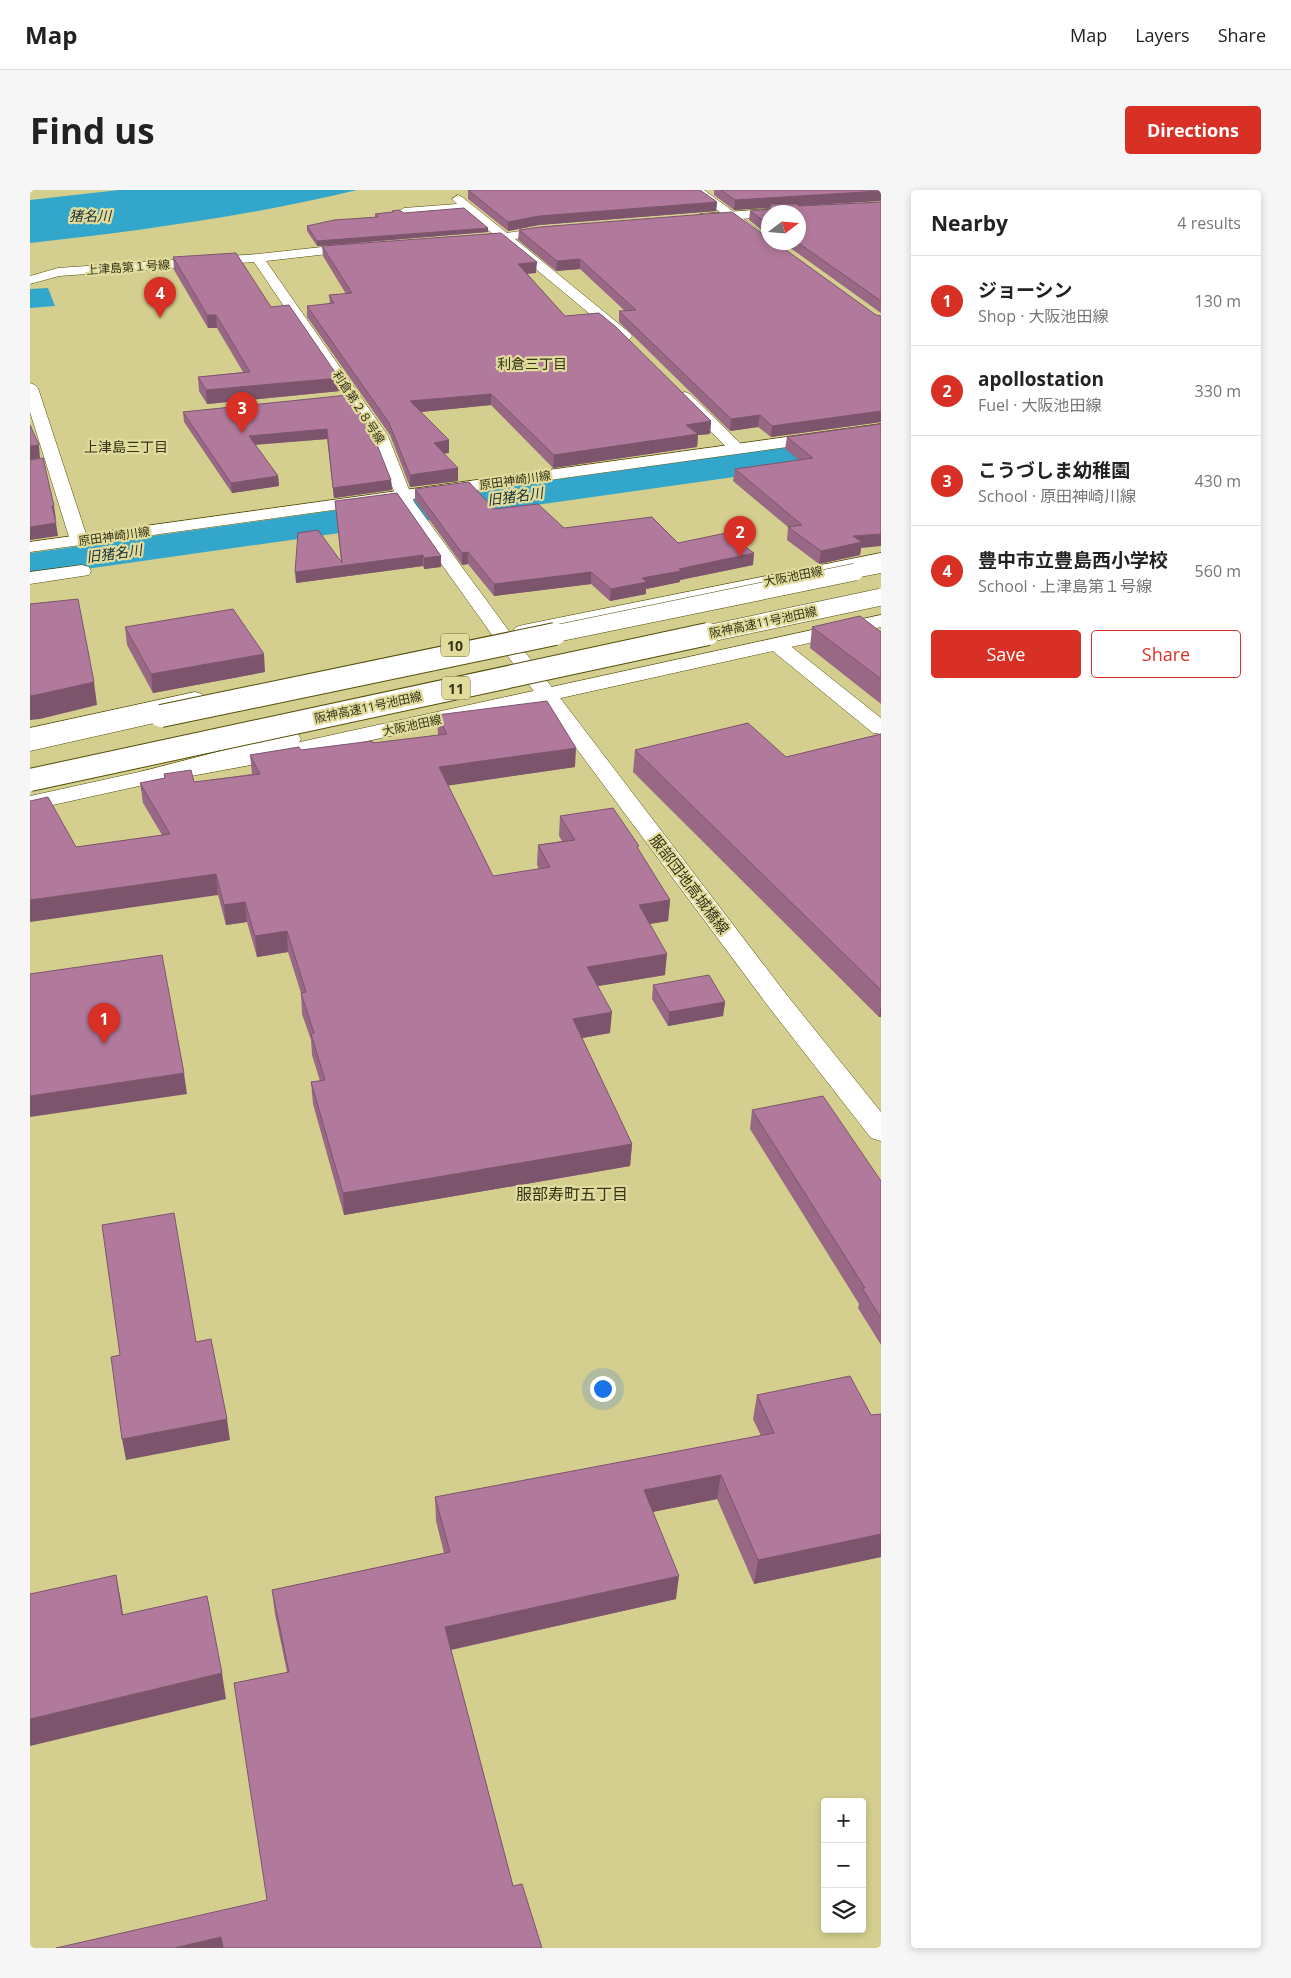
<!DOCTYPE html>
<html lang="en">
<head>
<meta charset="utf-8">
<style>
	body { margin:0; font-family:"Open Sans","Noto Sans JP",sans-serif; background:#f6f6f6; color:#222 }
	.controls { position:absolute; right:15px; bottom:15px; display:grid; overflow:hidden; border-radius:5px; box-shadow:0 2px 8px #0003 }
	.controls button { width:45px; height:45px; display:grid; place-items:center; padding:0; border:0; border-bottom:1px solid #e0e0e0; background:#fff; color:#222; font:25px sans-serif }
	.compass { position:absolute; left:731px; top:15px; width:45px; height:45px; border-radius:50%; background:#fff; box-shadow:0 2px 8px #0003; rotate:74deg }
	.you { position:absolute; left:572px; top:1198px; width:18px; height:18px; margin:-12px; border:4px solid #fff; border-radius:50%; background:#1a73e8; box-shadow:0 0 0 8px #1a73e833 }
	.badge { display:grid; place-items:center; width:32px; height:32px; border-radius:50%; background:#d93025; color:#fff; font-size:16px; font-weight:700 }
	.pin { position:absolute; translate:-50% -41px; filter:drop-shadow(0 1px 2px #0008) }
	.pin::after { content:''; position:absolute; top:26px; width:18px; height:15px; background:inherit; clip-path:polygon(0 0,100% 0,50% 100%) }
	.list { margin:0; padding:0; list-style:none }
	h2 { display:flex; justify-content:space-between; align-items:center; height:65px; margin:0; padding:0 20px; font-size:21px }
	h2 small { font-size:16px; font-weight:400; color:#767676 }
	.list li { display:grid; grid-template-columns:32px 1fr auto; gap:15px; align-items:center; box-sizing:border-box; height:90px; padding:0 20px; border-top:1px solid #e0e0e0 }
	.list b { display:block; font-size:19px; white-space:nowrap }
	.list p { margin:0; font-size:16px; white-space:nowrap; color:#767676 }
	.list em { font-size:16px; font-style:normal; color:#767676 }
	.actions { display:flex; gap:10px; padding:15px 20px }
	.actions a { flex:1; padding:11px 0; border:1px solid #d93025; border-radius:5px; text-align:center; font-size:18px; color:#d93025 }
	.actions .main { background:#d93025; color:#fff }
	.icon { flex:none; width:28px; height:28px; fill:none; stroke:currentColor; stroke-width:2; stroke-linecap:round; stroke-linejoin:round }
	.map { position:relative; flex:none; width:851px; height:1758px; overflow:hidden; border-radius:5px }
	header { display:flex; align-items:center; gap:30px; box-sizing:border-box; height:70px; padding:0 25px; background:#fff; border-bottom:1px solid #e0e0e0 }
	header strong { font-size:24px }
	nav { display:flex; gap:28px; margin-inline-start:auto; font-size:18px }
	.intro { display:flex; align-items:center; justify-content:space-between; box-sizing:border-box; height:120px; padding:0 30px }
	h1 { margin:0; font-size:35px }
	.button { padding:12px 22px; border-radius:5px; background:#d93025; color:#fff; font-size:18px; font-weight:700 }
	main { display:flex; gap:30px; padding:0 30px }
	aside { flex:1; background:#fff; border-radius:5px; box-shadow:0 2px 8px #0003 }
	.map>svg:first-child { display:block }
</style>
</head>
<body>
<header>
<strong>Map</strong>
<nav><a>Map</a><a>Layers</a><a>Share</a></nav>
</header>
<div class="intro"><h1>Find us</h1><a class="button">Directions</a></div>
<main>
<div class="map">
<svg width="851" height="1758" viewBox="0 0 851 1758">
	<rect width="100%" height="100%" fill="#d5cf8f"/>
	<path fill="#33a7cb" d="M89 0H327C220 26 109 41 0 53V10Z
		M18 98 25 116 0 118V99Z"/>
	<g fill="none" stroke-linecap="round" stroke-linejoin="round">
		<path fill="#33a7cb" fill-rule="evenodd" d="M851 244V266L0 387V363Z"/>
		<g stroke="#524c07" stroke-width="1">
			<path id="street" d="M428 5 432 7 477 43 525 36 529 37 531 40 529 43 485 49 600 143 602 146 600 149H590L472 51 435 53 433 50 435 47 463 44 435 21 374 26 368 22 374 18 427 14 422 9Z
				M738 19 744 22H738V27L670 32 664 28 670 24Z
				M329 53 333 54 335 57 333 60 236 71 358 246 384 312 479 441 756 804 851 922V951L841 948 738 816 465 449 370 316 342 246 224 72 29 86 0 94V86L28 78 228 64Z
				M0 193 5 195 8 198 58 350 55 354 49 355 43 354 40 350 0 222Z
				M655 202 660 204 713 256 715 259 713 262H701L650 210 647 207 650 204Z
				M52 375 59 377 61 381 59 385 0 394V382Z
				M746 448 753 450 851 528V544L843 543 739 458 736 454 739 450Z"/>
		</g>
		<g stroke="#524c07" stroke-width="1">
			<path id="secondary" d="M660 0H674L738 47V52H744L738 56 734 55Z
				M851 234V244L0 362V352Z"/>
		</g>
		<g stroke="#524c07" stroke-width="1">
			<path id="primary" d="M851 363V373L493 447 486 445 483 441 486 437 493 435Z
				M851 425V437L270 566 118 594 0 620V606L118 580 270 552Z
				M165 502 172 504 175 508 172 512 0 550V538Z"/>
		</g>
		<g stroke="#524c07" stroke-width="1">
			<path id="highway" d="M851 371V383L825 388 818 386 816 382 818 378Z
				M131 520 138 522 142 526 138 530 0 561V549Z
				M260 543 268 544 271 549 268 554 118 594 110 592 107 587 110 582Z"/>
		</g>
		<use href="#street" fill="#fff" fill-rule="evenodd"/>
		<use href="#secondary" fill="#fff" fill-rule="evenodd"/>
		<use href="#primary" fill="#fff" fill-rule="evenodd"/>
		<use href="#highway" fill="#fff" fill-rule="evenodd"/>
		<g stroke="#524c07" stroke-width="18" stroke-linecap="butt">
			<path id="highway-bridge-far1" d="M519 445 825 382
				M672 445 851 407"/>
		</g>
		<g stroke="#524c07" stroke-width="24" stroke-linecap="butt">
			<path id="highway-bridge" d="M131 526 525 444
				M0 590 678 444"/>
		</g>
		<use href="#highway-bridge-far1" stroke="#fff" stroke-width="17"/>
		<use href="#highway-bridge" stroke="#fff" stroke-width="22"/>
	</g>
	<path fill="#986885" d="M438 0 687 12 686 21 509 35 478 41 438 9Z
		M684 0H851L769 16 851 12V123L752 52H768L738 22V45L719 30 720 21 739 19 740 17 704 20 684 5Z
		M362 21 458 38V42L287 56 277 41V36L345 28V24L362 22Z
		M489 40 851 126V232L741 247 728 237 700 241 589 132V121H595L550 79 526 81 488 50Z
		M292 56 506 83 497 84 535 126 681 231 680 244 668 245 667 257 523 278 461 215 391 222 419 263H414L428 291 380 297 360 245 277 127V116L300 114 299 105 316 104 293 66Z
		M143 67 241 117 310 201 177 214 169 201 168 187 213 182 187 138H178L144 80Z
		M318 205 361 290 362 300 304 308 297 249 225 255 248 286 249 296 202 303 154 232 153 222Z
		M851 234 830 365 789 374 757 350 758 337 703 291 705 279 769 270 755 259 757 247Z
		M385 299 464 319 534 338 648 353 723 375 650 390V392L616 399V404L580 411 561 394 464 406 438 374 432 375 385 310Z
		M305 311 411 366V377L394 379 393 376 266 393 311 372Z
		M95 437 235 482 123 503 97 455Z
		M782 437 851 442V514L780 458Z
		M407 525 545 577 418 595 463 686 509 679 507 675 508 655 532 651 529 646 530 626 609 660 640 710 638 731 619 734 635 785 568 796 580 843 552 848 602 954 600 976 314 1025 283 914 281 892 290 891 282 865 281 850 272 824 271 803 258 762 227 767 217 732 196 735 188 705 46 657 132 645 113 613 110 593 135 588 134 584 164 592 222 584 220 565 343 553 408 545Z
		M851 544V827H849L603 582 605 560 756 567Z
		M623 795 695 812 693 826 638 836 622 809Z
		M722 920 851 991V1155L828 1118 829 1114 720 939Z
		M727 1205 841 1225 851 1224V1367L724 1394 687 1309 623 1322 646 1409 421 1460 483 1696 237 1710 257 1482 245 1424 242 1400 414 1363 406 1331 405 1307 731 1246 723 1229Z"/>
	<path fill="#7c556c" d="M851 1V11L704 20 705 10Z
		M687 12 686 21 509 35 478 41V32L509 26Z
		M458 38V42L287 56V51Z
		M550 69V79L526 81 527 71Z
		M507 72 506 83 488 84V74Z
		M177 125H186L187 138H178Z
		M309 188 310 201 177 214 176 200Z
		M461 204V215L380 223V211Z
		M851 221V232L741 247 742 236Z
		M730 225 728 237 700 241 701 229Z
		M681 231 680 244 668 245 667 257 523 278 524 265 656 235Z
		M297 239V249L219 255V246Z
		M419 250V263L404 265V253Z
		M9 255 10 268 0 270V256Z
		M428 278V291L380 297V285Z
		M248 286 249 296 202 303 201 293Z
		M361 290 362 300 304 308 303 298Z
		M22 316H24L26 329H24Z
		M26 333 28 346 0 350V337Z
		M851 344V356L831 358 830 365 789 374 791 361 823 346Z
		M438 362V374L432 375V363Z
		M724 363 723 375 650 390V392L616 399V404L580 411 581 399 612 388 649 379Z
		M393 365V376L266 393 265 382Z
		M411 366V377L394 379V368Z
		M561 382V394L464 406V394Z
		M234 464 235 482 123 503 121 484Z
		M64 492 67 515 10 529 0 530V506Z
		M546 558 545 577 409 597V577Z
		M186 684 188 705 0 732V710Z
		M640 710 638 731 607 736 609 715Z
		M215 712 217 732 196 735 194 715Z
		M257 741 258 762 227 767 225 746Z
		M637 764 635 785 556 798 557 777Z
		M695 812 693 826 638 836 639 822Z
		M851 816V827H849Z
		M582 822 580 843 541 850 543 829Z
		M154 883 157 904 0 927V906Z
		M602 954 600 976 314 1025 313 1003Z
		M197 1229 200 1250 96 1270 92 1249Z
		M691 1285 687 1309 612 1324 614 1300Z
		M851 1344V1367L724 1394 728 1370Z
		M86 1385 91 1411 97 1451 92 1425Z
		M649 1386 646 1409 415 1461V1437Z
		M192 1483 196 1509 0 1556V1529Z
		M191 1747 193 1758H144Z"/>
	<path fill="#b1799b" stroke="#7c556c" d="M438 0H670L687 12 509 26 478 32Z
		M691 0H851V1L705 10Z
		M851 12V111L767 52H768V22H738V34L720 21 739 19 741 14H767L769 16Z
		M434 18 458 38 287 51 277 36 304 30 348 27 345 24 363 22 362 21 369 20 374 23Z
		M702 22 738 48V52H745L846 125 851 126V221L742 236 730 225 701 229 589 121 606 120 550 69 527 71 489 40 510 37Z
		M471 43 507 72 488 74 535 126 569 123 586 137 681 231 656 235 668 244 524 265 461 204 380 211 419 250 404 253 428 278 380 285 359 233 277 116 304 113 299 105 322 103 292 56Z
		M206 63 241 117 259 115 309 188 176 200 168 187 220 182 186 125H177L143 67Z
		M318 205 340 237 361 290 303 298 297 239 219 246 248 286 201 293 153 222Z
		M851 234V344L823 346 832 352 791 361 758 337 772 335 705 279 783 268 757 247Z
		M0 235 9 255 0 256Z
		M13 268 24 316H22L26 333 0 337V270Z
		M439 292 464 319 508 314 534 338 622 327 648 353 696 343 724 363 649 379 651 381 612 388 617 392 581 399 561 382 464 394 438 362 432 363 385 299Z
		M367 303 411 366 394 368 393 365 265 382 268 343 288 340 312 373 305 311Z
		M48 409 64 492 6 505 0 506V414Z
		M203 419 234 464 121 484 95 437Z
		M830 426 851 442V489L782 437Z
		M517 511 546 558 409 577 463 686 520 677 508 655 545 650 530 626 583 618 609 656 607 657 640 710 609 715 637 764 557 777 582 822 543 829 602 954 313 1003 281 892 295 890 281 844 284 843 271 803 276 802 257 741 225 746 215 712 194 715 186 684 0 710V611L18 607 46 657 140 644 110 593 135 588 134 584 161 580 164 592 230 584 220 565 269 557 271 560 342 551 343 553 417 544 407 525Z
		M718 533 756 567 851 544V800L605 560Z
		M132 765 154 883 0 906V784Z
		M679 785 695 812 639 822 623 795Z
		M793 906 851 991V1128L832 1098H835L722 920Z
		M144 1023 166 1152 181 1149 197 1229 92 1249 81 1167 90 1165 72 1035Z
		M820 1186 841 1225 851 1224V1344L728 1370 691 1285 614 1300 649 1386 415 1437 483 1696 492 1694 512 1758H193L191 1747 144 1758H26L237 1710 204 1493 259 1482 242 1400 420 1362 405 1307 744 1243 727 1205Z
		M86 1385 92 1425 177 1406 192 1483 0 1529V1404Z"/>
	<g text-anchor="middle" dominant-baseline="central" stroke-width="4.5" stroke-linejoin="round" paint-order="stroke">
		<g font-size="12" fill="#353319" stroke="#e2dc9c">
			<text transform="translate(98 77) rotate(-4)">上津島第１号線</text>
			<text transform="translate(329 217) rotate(57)">利倉第２８号線</text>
			<text transform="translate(485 290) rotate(-8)">原田神崎川線</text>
			<text transform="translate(84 346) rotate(-8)">原田神崎川線</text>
			<text transform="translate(763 386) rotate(-11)">大阪池田線</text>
			<text transform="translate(733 432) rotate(-12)">阪神高速11号池田線</text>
			<text transform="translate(338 517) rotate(-12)">阪神高速11号池田線</text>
			<text transform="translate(382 535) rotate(-12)">大阪池田線</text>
		</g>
		<g font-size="14" font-style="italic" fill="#172f38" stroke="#e2dc9c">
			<text x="60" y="25">猪名川</text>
			<text transform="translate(485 306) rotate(-8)">旧猪名川</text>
			<text transform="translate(84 363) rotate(-8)">旧猪名川</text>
		</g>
		<g font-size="14" fill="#353319" stroke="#e2dc9c">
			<text x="502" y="173">利倉三丁目</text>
			<text x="96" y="256">上津島三丁目</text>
		</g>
		<g fill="#e2dc9c" stroke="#696640" stroke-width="1">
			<rect x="411" y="443.5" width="28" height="23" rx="4"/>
			<rect x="412" y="486.5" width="28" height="23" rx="4"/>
		</g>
		<g font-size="14" font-weight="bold" fill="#353319">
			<text x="425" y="455">10</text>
			<text x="426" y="498">11</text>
		</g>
		<g font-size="15" fill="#353319" stroke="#e2dc9c">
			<text transform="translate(660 694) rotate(53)">服部団地高城橋線</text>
		</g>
		<g font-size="16" fill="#353319" stroke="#e2dc9c">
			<text x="542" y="1004">服部寿町五丁目</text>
		</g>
	</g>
</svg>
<div class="controls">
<button>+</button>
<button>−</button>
<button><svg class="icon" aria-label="layers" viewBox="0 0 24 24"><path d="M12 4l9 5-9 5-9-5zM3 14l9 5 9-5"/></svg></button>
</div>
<svg class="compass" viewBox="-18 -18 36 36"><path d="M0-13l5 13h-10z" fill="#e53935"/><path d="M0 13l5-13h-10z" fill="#767676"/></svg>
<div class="you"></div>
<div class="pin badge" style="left:74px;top:854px">1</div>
<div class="pin badge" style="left:710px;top:367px">2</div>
<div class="pin badge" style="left:212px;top:243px">3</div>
<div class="pin badge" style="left:130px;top:128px">4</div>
</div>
<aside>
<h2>Nearby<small>4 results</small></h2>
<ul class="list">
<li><span class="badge">1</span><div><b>ジョーシン</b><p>Shop · 大阪池田線</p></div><em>130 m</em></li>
<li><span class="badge">2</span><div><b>apollostation</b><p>Fuel · 大阪池田線</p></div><em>330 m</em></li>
<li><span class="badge">3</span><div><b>こうづしま幼稚園</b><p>School · 原田神崎川線</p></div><em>430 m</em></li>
<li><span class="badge">4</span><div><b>豊中市立豊島西小学校</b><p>School · 上津島第１号線</p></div><em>560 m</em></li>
</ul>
<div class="actions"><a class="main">Save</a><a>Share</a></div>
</aside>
</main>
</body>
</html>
